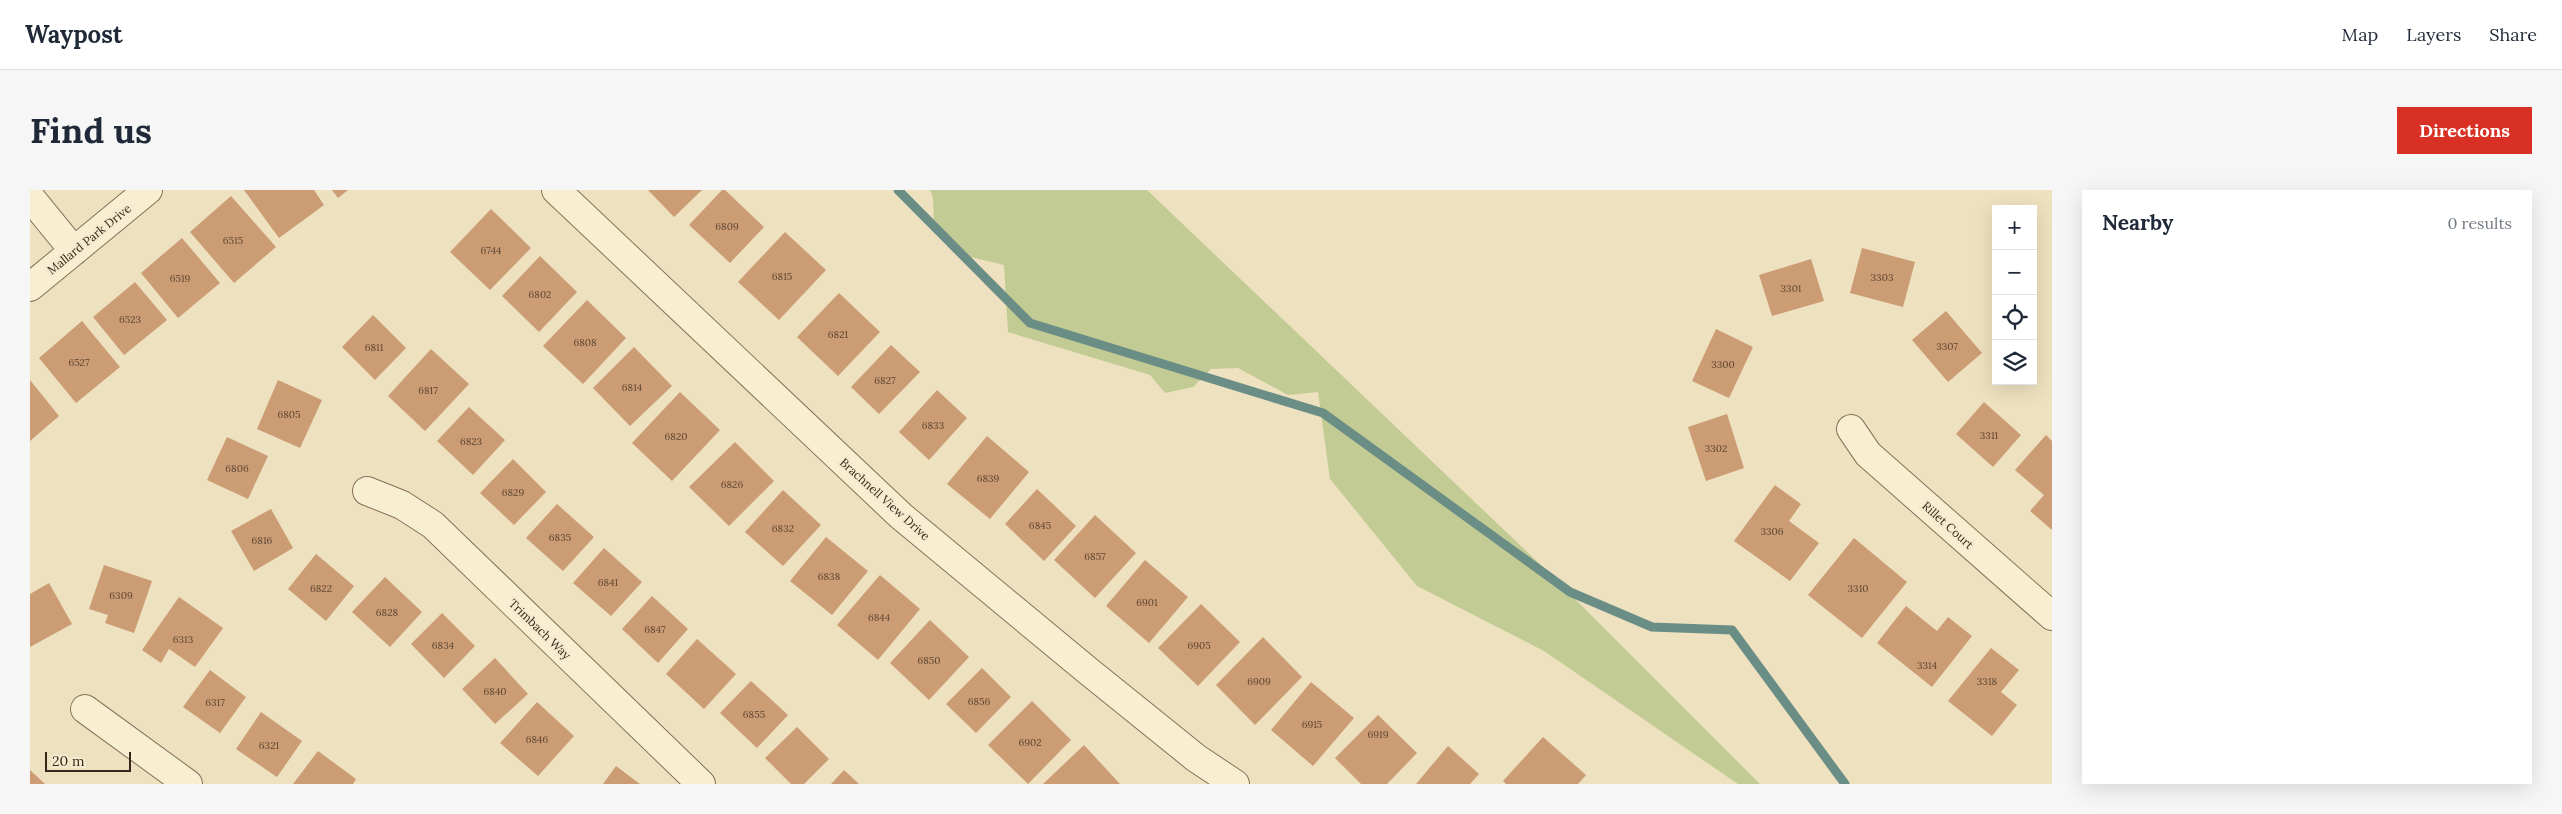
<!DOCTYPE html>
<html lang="en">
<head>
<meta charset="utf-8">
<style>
	body { margin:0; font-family:Lora,serif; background:#f6f6f7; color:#1f2937 }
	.controls { position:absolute; right:15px; top:15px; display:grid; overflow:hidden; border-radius:0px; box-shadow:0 5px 20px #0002 }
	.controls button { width:45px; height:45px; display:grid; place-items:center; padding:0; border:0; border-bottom:1px solid #e0e1e3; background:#fff; color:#1f2937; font:25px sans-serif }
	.scale { position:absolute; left:15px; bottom:12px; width:86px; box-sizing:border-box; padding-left:5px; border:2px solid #36291c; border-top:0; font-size:14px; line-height:18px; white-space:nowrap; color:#36291c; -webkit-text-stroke:4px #f5ebcf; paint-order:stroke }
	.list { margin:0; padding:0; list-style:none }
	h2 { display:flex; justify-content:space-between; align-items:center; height:65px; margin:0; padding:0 20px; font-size:21px }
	h2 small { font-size:16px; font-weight:400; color:#747a83 }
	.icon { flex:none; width:28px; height:28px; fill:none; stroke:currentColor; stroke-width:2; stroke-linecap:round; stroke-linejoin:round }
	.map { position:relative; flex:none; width:2022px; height:594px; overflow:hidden; border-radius:0px }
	header { display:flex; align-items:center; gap:30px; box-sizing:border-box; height:70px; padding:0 25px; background:#fff; border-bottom:1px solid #e0e1e3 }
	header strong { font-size:24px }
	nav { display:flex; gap:28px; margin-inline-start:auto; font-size:18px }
	.intro { display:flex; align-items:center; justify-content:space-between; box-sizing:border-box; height:120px; padding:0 30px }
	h1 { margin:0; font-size:35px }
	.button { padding:12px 22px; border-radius:0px; background:#d93025; color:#fff; font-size:18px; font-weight:700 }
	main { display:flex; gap:30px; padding:0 30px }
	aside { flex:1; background:#fff; border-radius:0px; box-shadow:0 5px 20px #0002 }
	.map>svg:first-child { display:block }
</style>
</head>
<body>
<header>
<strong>Waypost</strong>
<nav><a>Map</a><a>Layers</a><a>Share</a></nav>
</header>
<div class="intro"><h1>Find us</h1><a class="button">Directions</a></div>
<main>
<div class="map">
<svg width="2022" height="594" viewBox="0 0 2022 594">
	<rect width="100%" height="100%" fill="#ede1bf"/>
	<path fill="#c3cb94" d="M900 0H1117L1514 378 1730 594H1708L1514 461 1387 396 1300 289 1288 202 1258 205 1208 178 1181 179 1163 197 1135 203 1120 185 978 142 974 75 924 63 904 38 903 8Z"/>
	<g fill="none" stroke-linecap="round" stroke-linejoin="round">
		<path stroke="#6a8d85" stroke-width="9" d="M868 0 1000 133 1293 223 1540 402 1622 437 1702 440 1815 594"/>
	</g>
	<path fill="#cc9c75" d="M214 0H284L294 15 249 48Z
		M302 0H318L308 8Z
		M618 0H672L644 27Z
		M692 0H695L734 37 700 73 659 35Z
		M201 6 246 57 204 93 160 42Z
		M461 19 501 58 460 100 420 62Z
		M755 42 796 80 749 130 708 92Z
		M152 48 190 93 148 128 111 83Z
		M1832 58 1885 72 1873 117 1820 103Z
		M510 66 547 102 509 142 472 106Z
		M1781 69 1794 111 1742 126 1729 85Z
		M105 92 137 130 94 165 63 127Z
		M809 103 850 142 808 186 767 147Z
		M557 110 596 148 553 194 513 156Z
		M1916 121 1952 163 1918 192 1882 150Z
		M343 125 376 158 345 190 312 157Z
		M52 131 90 177 46 213 9 168Z
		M1686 139 1723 157 1699 208 1662 191Z
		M861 155 890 182 849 224 821 197Z
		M604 157 642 196 600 236 563 198Z
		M401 159 439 194 395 241 358 206Z
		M0 190 29 226 0 251Z
		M248 190 292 210 270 258 227 239Z
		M907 200 937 228 899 270 869 242Z
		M650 202 690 240 642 291 602 253Z
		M1954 212 1991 245 1963 277 1926 244Z
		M439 217 475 250 443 285 407 251Z
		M1697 224 1714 278 1676 291 1658 237Z
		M2016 245 2022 251V340L2000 321 2014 305 1985 280Z
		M957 246 999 282 960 329 917 294Z
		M197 247 238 266 218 309 177 290Z
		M705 252 744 291 699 336 659 297Z
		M483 269 516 302 484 335 450 303Z
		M1745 295 1771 314 1759 331 1789 353 1760 391 1704 351Z
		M1007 299 1046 336 1014 371 975 334Z
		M753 300 791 335 753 376 715 342Z
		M527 314 564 347 533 381 496 348Z
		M241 319 263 358 224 381 201 341Z
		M1065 325 1106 363 1065 408 1024 370Z
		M796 347 838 381 802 425 760 391Z
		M1824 348 1877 392 1832 448 1778 405Z
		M574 358 612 392 581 426 543 393Z
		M286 364 324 396 296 431 258 399Z
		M1115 370 1158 407 1119 453 1076 416Z
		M74 375 122 391 104 443 75 433 78 425 59 419Z
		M850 385 890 419 848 470 807 435Z
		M355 387 392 422 360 457 322 422Z
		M19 393 42 434 0 457V404Z
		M622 406 658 439 628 473 592 439Z
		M149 407 193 438 165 477 139 459 131 473 112 460Z
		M1171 414 1210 452 1168 496 1128 458Z
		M1876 416 1907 441 1918 427 1942 446 1902 497 1847 453Z
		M412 423 445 456 414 488 381 454Z
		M900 430 939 467 899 510 860 473Z
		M1233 447 1272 487 1225 535 1186 495Z
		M667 449 706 484 674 519 636 484Z
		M1961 458 1989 480 1971 502 1987 515 1962 546 1918 511Z
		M465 468 498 504 465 534 432 499Z
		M952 478 981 507 946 543 916 514Z
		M180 480 216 507 190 543 153 517Z
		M721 491 758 525 727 558 690 523Z
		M1281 492 1324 528 1283 576 1241 540Z
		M1002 511 1041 550 998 594 958 555Z
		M507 512 544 546 508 586 470 553Z
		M231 522 272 551 247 587 206 559Z
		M1348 525 1387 563 1357 594H1331L1305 568Z
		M767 537 799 569 774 594H761L735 568Z
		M1513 547 1556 585 1548 594H1476L1473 591Z
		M1054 555 1090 594H1013Z
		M1418 556 1449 584 1440 594H1386Z
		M288 561 326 589 323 594H263Z
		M586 576 610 594H573Z
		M0 580 15 594H0Z
		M814 580 829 594H801Z"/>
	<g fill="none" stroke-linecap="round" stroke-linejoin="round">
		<g stroke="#867258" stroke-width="30">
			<path id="street" d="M526 0 871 326 1057 480 1166 568 1205 594
				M0 7 44 61
				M0 97 118 0
				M1821 239 1838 264 2022 426
				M337 301 372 315 403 335 671 594
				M55 519 158 594"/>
		</g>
		<use href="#street" stroke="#f8eed2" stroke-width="28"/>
	</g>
	<g text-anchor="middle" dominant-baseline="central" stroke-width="4.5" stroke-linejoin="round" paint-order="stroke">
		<g font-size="10" fill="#5c4632">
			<text x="697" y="36">6809</text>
			<text x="203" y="50">6515</text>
			<text x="461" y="60">6744</text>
			<text x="752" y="86">6815</text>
			<text x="1852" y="87">3303</text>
			<text x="150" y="88">6519</text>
			<text x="1761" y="98">3301</text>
			<text x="510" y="104">6802</text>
			<text x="100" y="129">6523</text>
			<text x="808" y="144">6821</text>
			<text x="555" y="152">6808</text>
			<text x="1917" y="156">3307</text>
			<text x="344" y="157">6811</text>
			<text x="49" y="172">6527</text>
			<text x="1693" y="174">3300</text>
			<text x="855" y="190">6827</text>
			<text x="602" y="197">6814</text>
			<text x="398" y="200">6817</text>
			<text x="259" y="224">6805</text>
			<text x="903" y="235">6833</text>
			<text x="1959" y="245">3311</text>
			<text x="646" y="246">6820</text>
			<text x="441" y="251">6823</text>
			<text x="1686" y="258">3302</text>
			<text x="207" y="278">6806</text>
			<text x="958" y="288">6839</text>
			<text x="702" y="294">6826</text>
			<text x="483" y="302">6829</text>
			<text x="1010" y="335">6845</text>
			<text x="753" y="338">6832</text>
			<text x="1742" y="341">3306</text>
			<text x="530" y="347">6835</text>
			<text x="232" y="350">6816</text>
			<text x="1065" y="366">6857</text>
			<text x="799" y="386">6838</text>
			<text x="578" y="392">6841</text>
			<text x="291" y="398">6822</text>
			<text x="1828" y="398">3310</text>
			<text x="91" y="405">6309</text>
			<text x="1117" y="412">6901</text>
			<text x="357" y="422">6828</text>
			<text x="849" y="427">6844</text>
			<text x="625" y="439">6847</text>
			<text x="153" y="449">6313</text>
			<text x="413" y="455">6834</text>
			<text x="1169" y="455">6905</text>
			<text x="899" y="470">6850</text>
			<text x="1897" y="475">3314</text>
			<text x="1229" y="491">6909</text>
			<text x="1957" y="491">3318</text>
			<text x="465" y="501">6840</text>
			<text x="949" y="511">6856</text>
			<text x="185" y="512">6317</text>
			<text x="724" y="524">6855</text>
			<text x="1282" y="534">6915</text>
			<text x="1348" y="544">6919</text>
			<text x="507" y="549">6846</text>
			<text x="1000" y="552">6902</text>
			<text x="239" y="555">6321</text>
		</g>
		<g font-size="12" fill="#36291c" stroke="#f5ebcf">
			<text transform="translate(59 49) rotate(-39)">Mallard Park Drive</text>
			<text transform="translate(855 309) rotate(42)">Brachnell View Drive</text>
			<text transform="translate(1918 335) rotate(42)">Rillet Court</text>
			<text transform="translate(510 439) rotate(44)">Trimbach Way</text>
		</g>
	</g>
</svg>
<div class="controls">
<button>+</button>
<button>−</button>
<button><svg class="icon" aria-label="locate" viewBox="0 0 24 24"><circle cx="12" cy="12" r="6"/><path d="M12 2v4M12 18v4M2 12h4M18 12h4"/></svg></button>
<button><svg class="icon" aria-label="layers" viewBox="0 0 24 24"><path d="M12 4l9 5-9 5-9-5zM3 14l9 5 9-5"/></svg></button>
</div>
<div class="scale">20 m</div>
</div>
<aside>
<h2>Nearby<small>0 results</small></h2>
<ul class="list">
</ul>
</aside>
</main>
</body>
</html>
